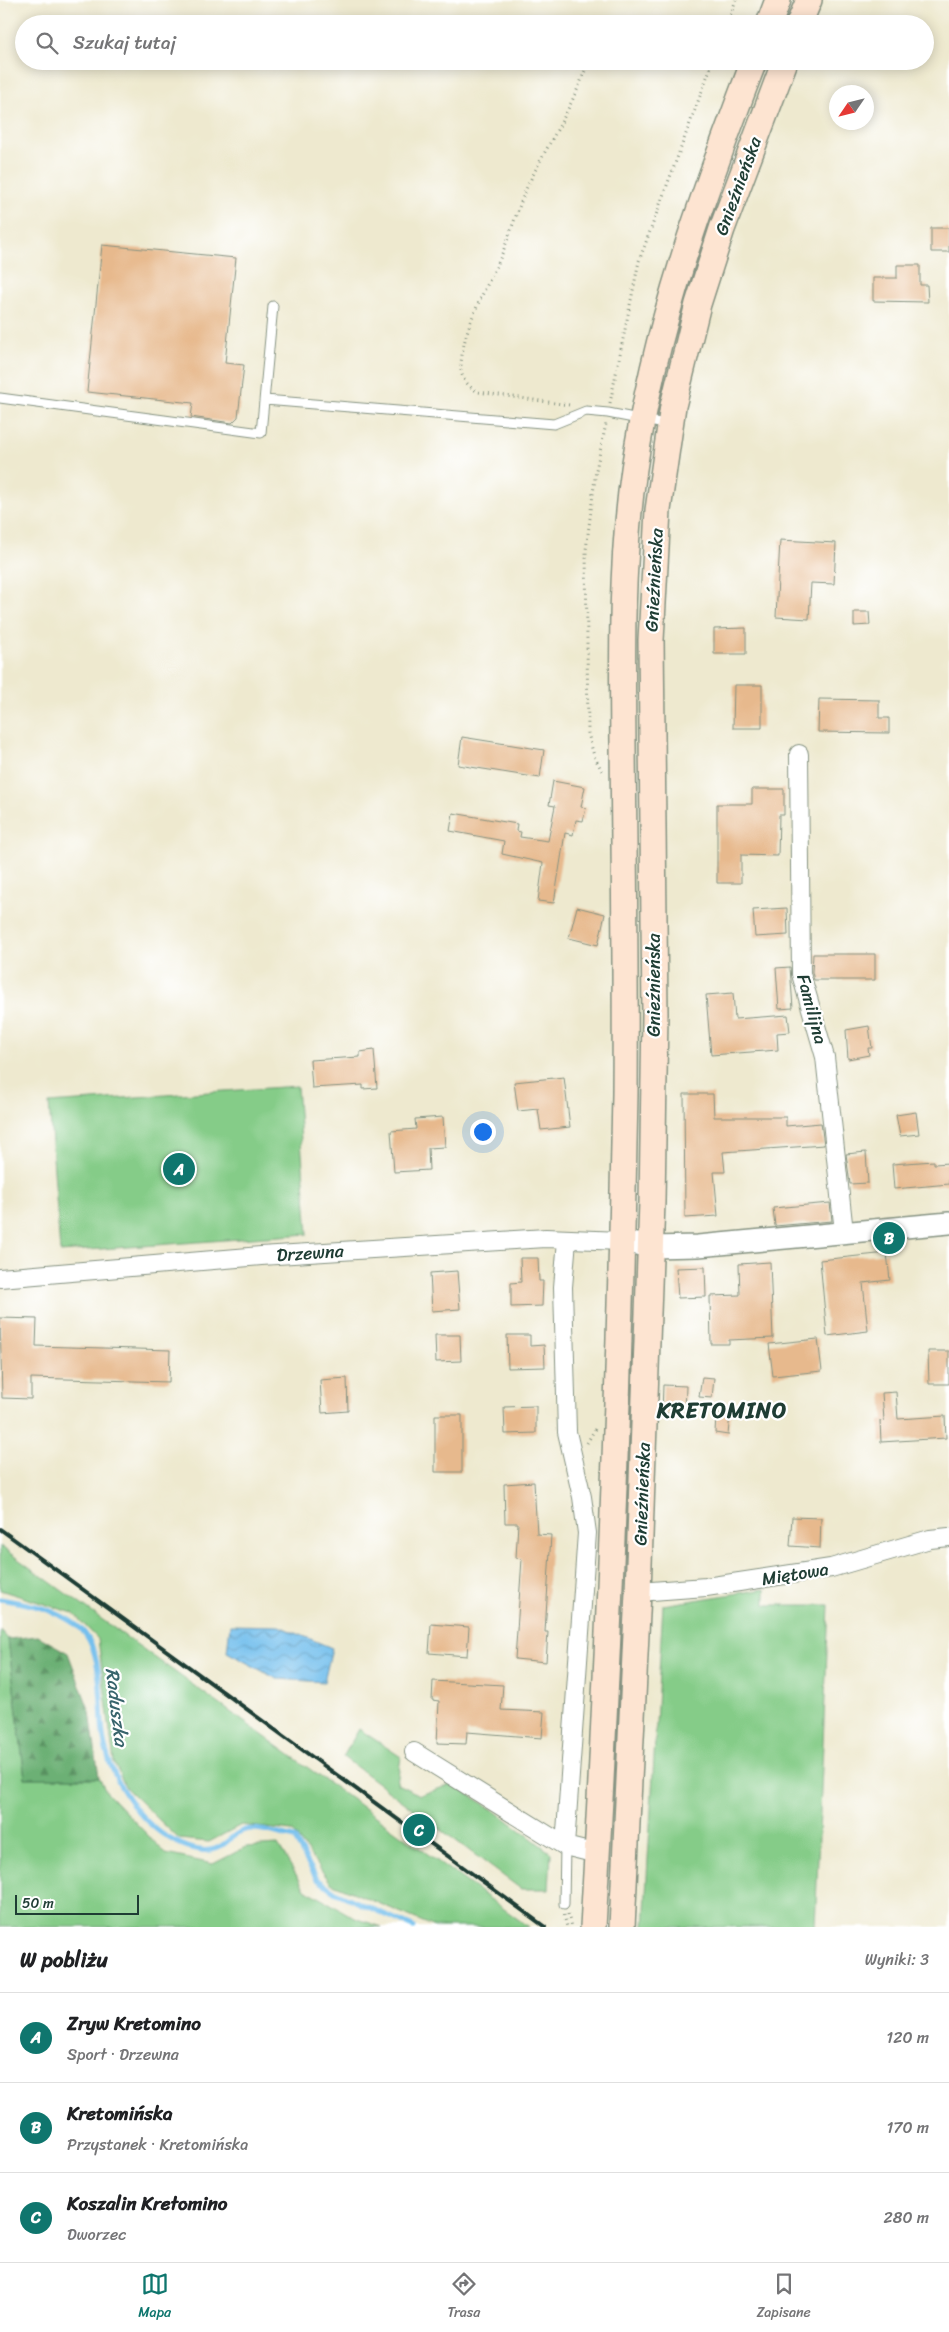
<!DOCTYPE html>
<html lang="pl">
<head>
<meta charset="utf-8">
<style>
	body { margin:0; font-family:Sriracha,sans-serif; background:#f2f2f2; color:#202124 }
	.compass { position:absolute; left:829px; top:85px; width:45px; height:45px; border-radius:50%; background:#fff; box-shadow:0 2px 12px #0003; rotate:235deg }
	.scale { position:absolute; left:15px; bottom:12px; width:124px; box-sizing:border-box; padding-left:5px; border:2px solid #1f3d34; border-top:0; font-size:14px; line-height:18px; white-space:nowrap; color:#1f3d34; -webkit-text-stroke:4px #fff; paint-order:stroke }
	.you { position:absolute; left:482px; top:1131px; width:18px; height:18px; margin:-12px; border:4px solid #fff; border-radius:50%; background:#1a73e8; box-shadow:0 0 0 8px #1a73e833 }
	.badge { display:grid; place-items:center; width:32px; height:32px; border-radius:50%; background:#0f766e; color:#fff; font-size:16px; font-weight:700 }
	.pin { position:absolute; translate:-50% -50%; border:2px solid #fff; box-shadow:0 1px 5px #0006 }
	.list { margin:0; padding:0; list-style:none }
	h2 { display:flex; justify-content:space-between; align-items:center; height:65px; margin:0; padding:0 20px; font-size:21px }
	h2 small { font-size:16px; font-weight:400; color:#757577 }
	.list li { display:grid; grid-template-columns:32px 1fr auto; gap:15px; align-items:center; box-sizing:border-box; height:90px; padding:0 20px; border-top:1px solid #e0e0e0 }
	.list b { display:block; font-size:19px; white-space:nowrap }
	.list p { margin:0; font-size:16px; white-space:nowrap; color:#757577 }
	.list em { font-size:16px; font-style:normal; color:#757577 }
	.icon { flex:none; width:28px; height:28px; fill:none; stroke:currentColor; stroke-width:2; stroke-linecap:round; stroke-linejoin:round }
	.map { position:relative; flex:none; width:949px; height:1927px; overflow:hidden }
	.search { position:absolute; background:#fff; box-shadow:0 2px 12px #0003; left:15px; right:15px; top:15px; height:55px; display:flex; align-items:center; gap:12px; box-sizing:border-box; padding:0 18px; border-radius:28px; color:#757577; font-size:19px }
	.sheet { height:335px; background:#fff }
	nav { display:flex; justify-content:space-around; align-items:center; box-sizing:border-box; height:70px; border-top:1px solid #e0e0e0; background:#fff; font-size:14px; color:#757577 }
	nav a { display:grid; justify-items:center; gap:2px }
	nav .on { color:#0f766e }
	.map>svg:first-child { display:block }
</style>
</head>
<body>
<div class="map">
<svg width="949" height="1927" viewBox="0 0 949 1927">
	<defs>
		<pattern id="forest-firs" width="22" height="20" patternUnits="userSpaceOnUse" patternTransform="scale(1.25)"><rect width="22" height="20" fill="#6cb074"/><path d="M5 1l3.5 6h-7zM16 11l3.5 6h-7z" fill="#589060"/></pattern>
		<pattern id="water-waves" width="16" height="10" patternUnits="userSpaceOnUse" patternTransform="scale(1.25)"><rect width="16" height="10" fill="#73bfed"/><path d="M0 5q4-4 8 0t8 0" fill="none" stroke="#5e9cc1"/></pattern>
	</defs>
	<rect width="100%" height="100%" fill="#fff"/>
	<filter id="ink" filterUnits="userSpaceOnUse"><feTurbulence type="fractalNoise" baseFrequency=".02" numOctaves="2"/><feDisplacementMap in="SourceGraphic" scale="10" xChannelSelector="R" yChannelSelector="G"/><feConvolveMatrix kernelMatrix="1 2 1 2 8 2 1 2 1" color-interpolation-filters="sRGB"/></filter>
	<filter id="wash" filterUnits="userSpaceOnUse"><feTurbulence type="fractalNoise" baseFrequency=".0096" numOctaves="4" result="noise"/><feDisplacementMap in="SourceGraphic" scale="20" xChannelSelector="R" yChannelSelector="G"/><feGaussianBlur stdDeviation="1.12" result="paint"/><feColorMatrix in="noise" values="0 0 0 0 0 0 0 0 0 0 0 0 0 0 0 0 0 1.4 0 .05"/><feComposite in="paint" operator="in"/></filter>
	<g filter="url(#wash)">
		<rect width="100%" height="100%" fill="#eee9cf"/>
		<path fill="#85cc88" stroke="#52845e" d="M297 1086 308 1234 60 1252 49 1103Z
			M0 1546 529 1927H435L331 1883 292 1831 241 1825 209 1842 179 1839 126 1788 114 1762 98 1639 73 1613 0 1590Z
			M765 1589V1605H829L815 1927H644L663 1605Z
			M0 1630 8 1639 25 1778H99L108 1794 166 1854 213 1864 246 1847 278 1845 305 1889 355 1918 382 1927H0Z
			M359 1729 401 1757 397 1784 420 1795 453 1784 498 1813 551 1853 549 1889H521L343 1757Z"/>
		<path fill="url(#forest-firs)" stroke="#467654" d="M38 1636 68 1653 90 1712 99 1778H25L8 1639Z"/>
		<path fill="url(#water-waves)" stroke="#497e90" d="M230 1625 279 1626 332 1648 324 1682 277 1679 227 1652Z"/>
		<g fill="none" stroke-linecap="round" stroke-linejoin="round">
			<path stroke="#73bfed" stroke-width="5" d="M0 1599C26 1603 52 1608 75 1624 105 1644 99 1703 103 1734 108 1775 137 1822 174 1841 190 1849 209 1856 224 1844 229 1840 236 1833 242 1831 254 1825 282 1835 294 1838L317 1879 337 1893 413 1927"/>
		</g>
		<g id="blocks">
			<path fill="#e7b98d" d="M931 228H949V252H931Z
				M102 245 236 258 225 363 244 365 238 417 232 423 191 417 193 403 87 392Z
				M897 265H920V285H927L928 302 873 301V278H897Z
				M780 540 836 543 834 584 811 583 809 619 776 617Z
				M854 612H869L870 625 854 626Z
				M746 628V654H714V629Z
				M734 685H762V728H733Z
				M819 699 879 700V718H889V733L818 732Z
				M462 737 544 750 540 778 458 765Z
				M553 781 585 787 581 807 586 808 583 821 576 820 573 835 565 833 554 903 538 901 543 863 502 854 504 841 450 831 453 813 517 824 516 831 521 832 520 837 548 841 555 806 549 805Z
				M752 789H784V815H779L778 856 741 855V883H717V804H752Z
				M577 907 605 914 598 945 569 938Z
				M787 908 788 935 755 937 753 910Z
				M813 954H875V980H814L812 972Z
				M790 967 793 1008 779 1009 776 968Z
				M733 993 735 1019 788 1015 790 1032 777 1033 778 1050 711 1055 706 995Z
				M869 1026 872 1048H868L869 1055 848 1059 846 1030Z
				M374 1050 377 1088 363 1089V1085L312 1088 310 1060 360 1057V1052Z
				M564 1077 570 1127 541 1130 538 1109 518 1111 514 1082Z
				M684 1094H713L714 1117H786V1126L821 1123 824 1145 723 1152 725 1172H714L718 1216 685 1218Z
				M916 1112 919 1134 900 1136 896 1115Z
				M443 1117 445 1147 428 1148 429 1170 394 1172 391 1131 416 1129 415 1119Z
				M866 1152 868 1183 850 1184 846 1154Z
				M934 1161V1164L949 1163V1184L894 1189 892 1164Z
				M830 1203 832 1221 775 1226 773 1208Z
				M887 1253 890 1280 863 1283 868 1331 827 1336 820 1260Z
				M520 1258H538L539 1281H543L542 1306 511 1307V1283L521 1282Z
				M770 1262 773 1338 729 1340V1344H711L710 1296 740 1295 739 1264Z
				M705 1267 706 1297 678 1298 676 1268Z
				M457 1271 460 1309 432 1311 430 1273Z
				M0 1318 37 1319 36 1346 170 1350 169 1382 31 1378V1399L2 1398Z
				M435 1335H460L461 1361 436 1362Z
				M507 1335H530V1346L544 1345 545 1367 508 1368Z
				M818 1339 822 1371 773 1376 769 1344Z
				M928 1351H949V1384H929Z
				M702 1377 714 1378 712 1398 699 1397Z
				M347 1378 348 1411 322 1413 320 1380Z
				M663 1385 686 1386 685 1414 662 1413Z
				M896 1392 898 1419 945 1416 946 1438 881 1442 880 1421 884 1420 882 1393Z
				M536 1406V1433L505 1434 504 1407Z
				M716 1414H730L728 1435 715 1433Z
				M435 1415H462V1472H435Z
				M534 1482 537 1534 551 1535 545 1632H548L546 1662 515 1659 522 1559 516 1558 518 1523H505L504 1484Z
				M792 1517 821 1518 820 1548 790 1546Z
				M431 1624 469 1627 467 1656 429 1653Z
				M433 1681 503 1685 501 1710 544 1712 542 1738 467 1732 466 1744 437 1743 439 1701 432 1700Z"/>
		</g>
	</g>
	<g filter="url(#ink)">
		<use href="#blocks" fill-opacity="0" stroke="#869382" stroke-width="1"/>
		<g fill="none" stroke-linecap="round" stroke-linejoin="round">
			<g stroke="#869382" stroke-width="11">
				<path id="service" d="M0 398 261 433 273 306
					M265 400 554 424 586 411 608 413 670 425
					M564 1904 565 1846"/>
			</g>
			<g stroke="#869382" stroke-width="20">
				<path id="minor" d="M799 754 801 974 825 1057 844 1232
					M0 1278 261 1256 546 1238 621 1241
					M638 1592 706 1587 831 1568 930 1539 949 1537
					M414 1752 565 1846 597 1854
					M565 1846 587 1533 582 1497 567 1432 563 1287 567 1240"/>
			</g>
			<g stroke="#869382" stroke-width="24">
				<path id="tertiary" d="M621 1241 651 1247 698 1246 949 1223"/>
			</g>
			<g stroke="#869382" stroke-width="28">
				<path id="secondary" d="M769 24 778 0
					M799 24 809 0
					M593 1927C609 1650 620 1372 625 1094 626 977 624 860 623 743 622 652 621 560 634 469 655 324 702 197 754 61
					M622 1927 638 1592 652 1202 655 1014 651 640 658 510 673 406 698 304 722 229 785 61"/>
			</g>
			<path stroke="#869382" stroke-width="3" stroke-dasharray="1 4" stroke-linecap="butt" d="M727 24 736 0
				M610 403 639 261 713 61
				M569 405 478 392C467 386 460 377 461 365 463 329 482 296 497 265 509 240 516 212 527 187 547 145 570 112 586 68
				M602 771 594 756 588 733 586 550 596 470 606 424
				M587 1443 595 1429
				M568 1914 571 1927
				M564 1915 567 1927"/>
			<use href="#service" stroke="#fff" stroke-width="9"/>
			<use href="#minor" stroke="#fff" stroke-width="18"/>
			<use href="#tertiary" stroke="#fff" stroke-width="21"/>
			<use href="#secondary" stroke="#fde4d1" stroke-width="25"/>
			<path stroke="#1f3d34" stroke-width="4" d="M0 1529 545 1927"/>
		</g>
	</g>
	<g text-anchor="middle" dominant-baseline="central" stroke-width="4.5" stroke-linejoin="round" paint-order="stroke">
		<g font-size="18" fill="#1f3d34" stroke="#fff">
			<text transform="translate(738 186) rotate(-70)">Gnieźnieńska</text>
			<text transform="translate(654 580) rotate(-87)">Gnieźnieńska</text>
			<text transform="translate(654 985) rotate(-90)">Gnieźnieńska</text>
			<text transform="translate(812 1009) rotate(75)">Familijna</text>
			<text transform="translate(310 1253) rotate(-4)">Drzewna</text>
			<text transform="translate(642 1494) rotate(-88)">Gnieźnieńska</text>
			<text transform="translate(795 1574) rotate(-9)">Miętowa</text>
		</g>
		<g font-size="19" font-style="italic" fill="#38646c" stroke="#fff">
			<text transform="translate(117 1707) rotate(83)">Raduszka</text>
		</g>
		<g font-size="22" font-weight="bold" letter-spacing="1" fill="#1f3d34" stroke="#fff">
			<text x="722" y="1410">KRETOMINO</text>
		</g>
	</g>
</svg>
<svg class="compass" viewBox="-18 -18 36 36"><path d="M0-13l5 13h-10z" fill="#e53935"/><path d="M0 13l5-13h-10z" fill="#757577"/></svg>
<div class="scale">50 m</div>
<div class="you"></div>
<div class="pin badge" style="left:179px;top:1169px">A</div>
<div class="pin badge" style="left:889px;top:1238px">B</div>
<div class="pin badge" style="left:419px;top:1830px">C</div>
<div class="search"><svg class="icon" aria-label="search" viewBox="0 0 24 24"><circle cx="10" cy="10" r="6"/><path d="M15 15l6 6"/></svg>Szukaj tutaj</div>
</div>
<section class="sheet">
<h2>W pobliżu<small>Wyniki: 3</small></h2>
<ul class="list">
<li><span class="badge">A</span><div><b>Zryw Kretomino</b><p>Sport · Drzewna</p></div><em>120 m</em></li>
<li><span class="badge">B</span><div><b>Kretomińska</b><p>Przystanek · Kretomińska</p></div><em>170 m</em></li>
<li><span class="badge">C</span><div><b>Koszalin Kretomino</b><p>Dworzec</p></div><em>280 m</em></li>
</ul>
</section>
<nav>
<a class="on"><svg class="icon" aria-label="map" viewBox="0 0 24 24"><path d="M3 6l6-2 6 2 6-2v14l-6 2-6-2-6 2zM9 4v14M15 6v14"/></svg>Mapa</a>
<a><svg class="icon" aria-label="directions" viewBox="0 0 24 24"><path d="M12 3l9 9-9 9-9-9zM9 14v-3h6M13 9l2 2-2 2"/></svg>Trasa</a>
<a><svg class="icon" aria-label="saved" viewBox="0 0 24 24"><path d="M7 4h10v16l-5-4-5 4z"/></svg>Zapisane</a>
</nav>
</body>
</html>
